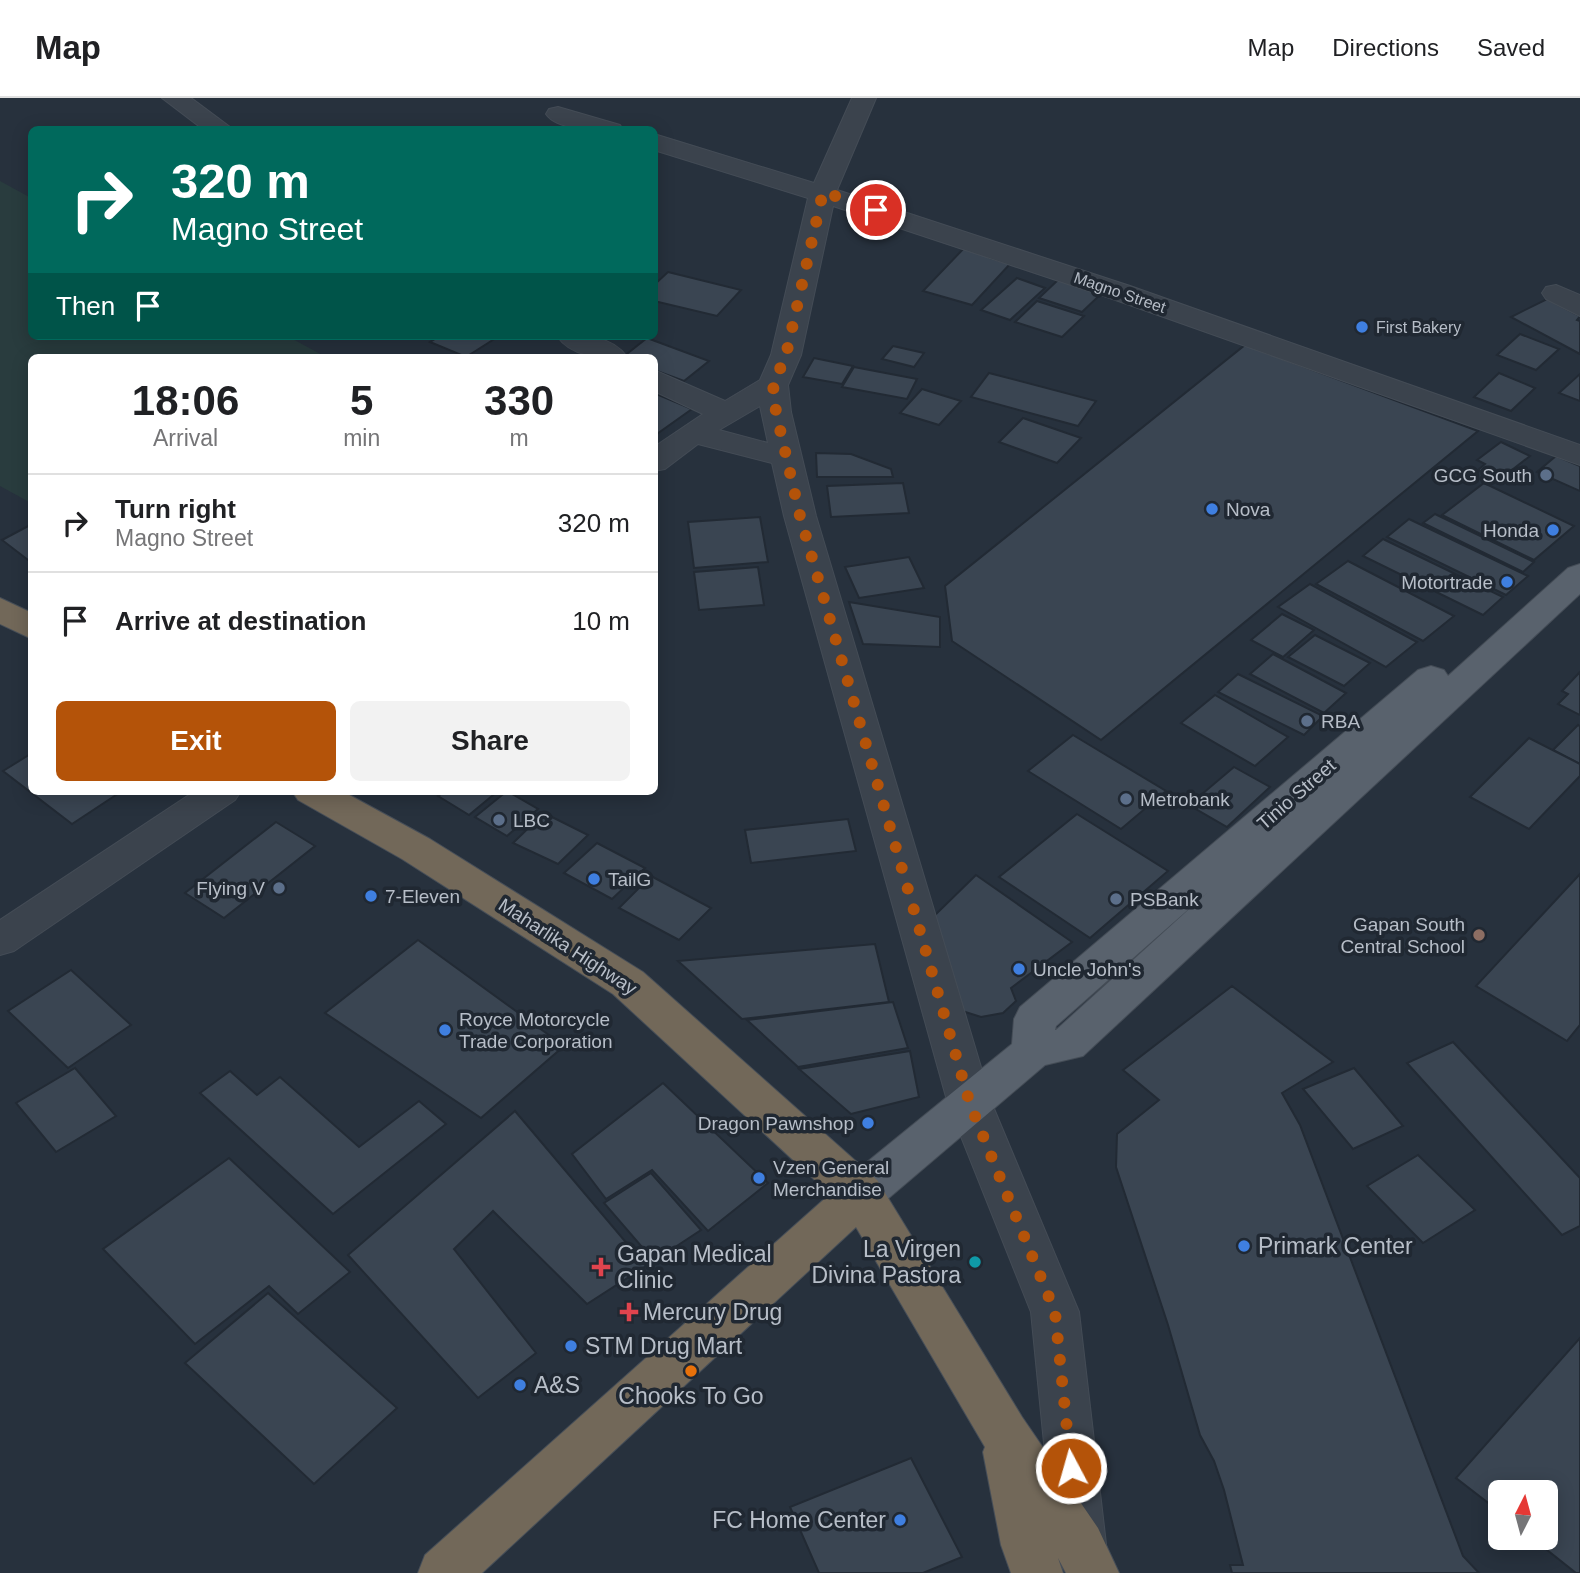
<!DOCTYPE html>
<html lang="en">
<head>
<meta charset="utf-8">
<style>
  :root { --surface:#fff; --page:#f2f2f2; --text:#202124; --muted:#757577; --line:#e0e0e0; --accent:#b45309 }
  body { margin:0; font-family:Arial,sans-serif; background:var(--page); color:var(--text); height:100vh; display:flex; flex-direction:column; font-size:26px; white-space:nowrap }
  * { box-sizing:border-box; margin:0 }
  p { font-size:23px; color:var(--muted) }
  .icon { flex:none; width:38px; height:38px; fill:none; stroke:currentColor; stroke-width:2; stroke-linecap:round; stroke-linejoin:round }
  .map { position:relative; flex:1; overflow:hidden }
  .details { position:absolute; left:28px; top:256px; width:630px; height:441px; display:flex; flex-direction:column; background:var(--surface); border-radius:10px; box-shadow:0 4px 18px #0003 }
  .details>* { flex:none }
  .hud { position:absolute; left:28px; top:28px; width:630px; height:214px; border-radius:10px; box-shadow:0 4px 18px #0003; background:#00695c; color:#fff; overflow:hidden }
  .needle { width:46px; rotate:6deg }
  .controls { position:absolute; left:1488px; top:1382px; display:grid; gap:14px }
  .controls a { display:grid; place-items:center; width:70px; height:70px; border-radius:10px; background:var(--surface); box-shadow:0 4px 18px #0003; font-size:35px }
  .pin { position:absolute; display:grid; place-items:center; width:60px; height:60px; color:#fff; margin:-30px; border:4px solid #fff; border-radius:50%; box-shadow:0 2px 7px #0007 }
  .me { position:absolute; width:77px; margin:-38px; rotate:354deg; stroke-linejoin:round; filter:drop-shadow(0 0 5px #0008) }
  .turn { display:flex; align-items:center; gap:24px; height:147px; padding:0 28px; font-size:32px }
  .turn .icon { width:91px; height:91px; stroke-width:2.5 }
  .turn b { display:block; font-size:49px; line-height:60px }
  .then { display:flex; align-items:center; height:66px; padding:0 28px; background:#0003; gap:14px; font-size:26px }
  .eta { display:flex; justify-content:space-evenly; align-items:center; height:119px; text-align:center }
  .eta b { font-size:42px; font-weight:700; line-height:49px }
  .cta { display:flex; gap:14px; margin-top:auto; padding:14px 28px }
  .cta a { flex:1; height:80px; border-radius:10px; background:var(--accent); color:#fff; font-size:28px; font-weight:700; line-height:80px; text-align:center }
  .cta a+a { background:var(--page); color:var(--text) }
  ul { padding:0; list-style:none }
  li { display:flex; align-items:center; gap:21px; height:98px; padding:0 28px; border-top:2px solid var(--line) }
  li div { flex:1 }
  li b { display:block; font-size:26px }
  li em { font-style:normal }
  header { display:flex; align-items:center; gap:42px; box-sizing:border-box; height:98px; padding:0 35px; background:var(--surface); border-bottom:2px solid var(--line) }
  header strong { font-size:33px }
  nav { display:flex; gap:38px; margin-inline-start:auto; font-size:24px }
  .map>svg:first-child { display:block }
</style>
</head>
<body>
<header>
<strong>Map</strong>
<nav><a>Map</a><a>Directions</a><a>Saved</a></nav>
</header>
<div class="map">
<svg width="1580" height="1475" viewBox="0 0 1580 1475">
  <rect width="100%" height="100%" fill="#27313d"/>
  <!-- green -->
  <polygon fill="#293c3e" points="0,83 31,100 32,238 287,238 326,259 32,259 31,405 0,388"/>
  <!-- building -->
  <g fill="#3a4552" stroke="#222a34" stroke-width="2">
    <polygon points="967,147 994,155 990,160 1010,166 972,207 923,193"/>
    <polygon points="668,174 741,192 717,218 654,203 654,187"/>
    <polygon points="1017,180 1045,190 1010,222 981,212"/>
    <polygon points="1059,181 1102,195 1082,214 1039,200"/>
    <polygon points="1547,201 1580,218 1577,222 1580,223 1580,256 1511,219"/>
    <polygon points="1037,203 1084,218 1062,239 1015,224"/>
    <polygon points="1520,236 1559,251 1536,272 1497,257"/>
    <polygon points="440,238 499,238 466,259 430,244"/>
    <polygon points="647,240 709,263 684,283 654,272 654,259 623,259"/>
    <polygon points="1245,247 1478,333 1101,642 952,543 945,488"/>
    <polygon points="893,248 924,255 914,269 882,261"/>
    <polygon points="814,260 853,268 842,286 803,279"/>
    <polygon points="854,269 917,281 907,301 842,289"/>
    <polygon points="989,275 1096,303 1078,328 971,299"/>
    <polygon points="1499,275 1535,290 1511,313 1474,299"/>
    <polygon points="1580,276 1580,303 1559,295"/>
    <polygon points="922,291 961,303 939,327 900,315"/>
    <polygon points="654,295 692,311 654,338"/>
    <polygon points="1023,320 1081,340 1057,365 999,344"/>
    <polygon points="1501,344 1530,358 1499,382 1478,372 1485,366 1477,362"/>
    <polygon points="816,355 851,356 891,371 893,379 817,379"/>
    <polygon points="1556,358 1580,368 1580,393 1537,374"/>
    <polygon points="903,385 909,415 831,419 827,388"/>
    <polygon points="1484,385 1574,428 1534,462 1442,417"/>
    <polygon points="1435,416 1534,464 1523,474 1423,425"/>
    <polygon points="760,419 768,464 694,470 688,424"/>
    <polygon points="1409,421 1528,478 1506,497 1387,439"/>
    <polygon points="32,426 32,465 2,442"/>
    <polygon points="1383,441 1503,499 1483,517 1363,458"/>
    <polygon points="909,459 924,490 859,500 845,469"/>
    <polygon points="1348,463 1454,518 1423,543 1316,486"/>
    <polygon points="758,469 764,507 699,512 694,474"/>
    <polygon points="1310,486 1417,544 1386,569 1278,509"/>
    <polygon points="849,504 940,519 940,549 863,546"/>
    <polygon points="1282,516 1314,532 1283,559 1251,542"/>
    <polygon points="1315,537 1370,565 1344,588 1288,559"/>
    <polygon points="1273,556 1346,595 1324,615 1250,576"/>
    <polygon points="1580,574 1580,617 1558,606 1568,596 1562,593"/>
    <polygon points="1238,576 1323,618 1304,637 1218,594"/>
    <polygon points="1215,597 1288,639 1255,668 1181,625"/>
    <polygon points="1578,627 1580,628 1580,666 1553,652"/>
    <polygon points="1073,637 1166,693 1121,731 1028,673"/>
    <polygon points="1529,640 1580,666 1580,678 1529,731 1470,699"/>
    <polygon points="32,655 32,693 122,693 72,726 3,673"/>
    <polygon points="1234,669 1270,689 1227,729 1189,707"/>
    <polygon points="445,693 498,693 469,717 438,698"/>
    <polygon points="507,693 538,711 507,738 475,719"/>
    <polygon points="544,715 588,737 558,766 513,745"/>
    <polygon points="1077,716 1168,773 1090,840 999,779"/>
    <polygon points="848,721 856,753 751,765 745,732"/>
    <polygon points="276,724 315,748 224,820 185,795"/>
    <polygon points="597,745 645,770 612,801 564,775"/>
    <polygon points="1580,776 1580,927 1567,943 1476,888"/>
    <polygon points="976,777 1072,844 1011,890 1016,903 1003,915 981,919 959,912 933,819"/>
    <polygon points="651,778 711,810 679,842 619,810"/>
    <polygon points="418,842 564,948 481,1020 325,915"/>
    <polygon points="875,846 889,904 742,921 678,863"/>
    <polygon points="71,872 131,927 68,970 8,913"/>
    <polygon points="1232,888 1333,964 1282,995 1300,1027 1463,1458 1479,1475 1232,1475 1230,1467 1243,1467 1224,1392 1214,1363 1200,1337 1168,1227 1116,1069 1117,1036 1159,1002 1123,972"/>
    <polygon points="893,904 908,950 798,969 747,922"/>
    <polygon points="1453,944 1580,1080 1580,1128 1562,1137 1407,965"/>
    <polygon points="910,953 919,999 851,1016 799,971"/>
    <polygon points="75,970 116,1018 56,1054 16,1005"/>
    <polygon points="1354,970 1403,1028 1353,1051 1303,991"/>
    <polygon points="230,973 257,997 280,979 359,1049 419,1003 446,1026 333,1116 200,995"/>
    <polygon points="663,985 768,1085 708,1133 652,1072 606,1101 572,1056"/>
    <polygon points="515,1013 646,1168 587,1206 493,1113 454,1151 536,1255 478,1300 348,1157"/>
    <polygon points="1418,1057 1475,1112 1423,1145 1367,1088"/>
    <polygon points="229,1060 350,1174 298,1216 269,1188 195,1246 103,1151"/>
    <polygon points="651,1075 701,1132 654,1163 604,1105"/>
    <polygon points="268,1195 397,1310 314,1386 185,1265"/>
    <polygon points="1580,1240 1580,1475 1576,1475 1532,1440 1545,1440 1545,1395 1500,1395 1500,1414 1456,1380"/>
    <polygon points="911,1360 962,1459 923,1475 819,1475 790,1409"/>
  </g>
  <g fill="none" stroke-linecap="round" stroke-linejoin="round">
    <!-- minor casing -->
    <g stroke="#444c56" stroke-width="2">
      <g id="minor">
        <polygon points="162,0 191,0 234,32 204,32"/>
        <path d="M852 0H876L837 92 1130 188 1580 347V367L1110 200 833 108 801 257 788 287 791 314 816 418 992 1006 1079 1214 1106 1446 1098 1464 1080 1471 1062 1464 1054 1446 1031 1214 948 1006 784 418 772 365 698 346 665 371 654 373V349L703 316 654 293V272L725 303 760 282 771 257 808 100 654 52V36L814 85ZM760 308 768 345 719 332Z"/>
        <path d="M558 9 620 27 623 32C603 32 558 34 546 16L549 11Z"/>
        <polygon points="1556,187 1580,197 1580,218 1546,201 1542,195 1546,189"/>
        <path d="M557 238C582 238 611 236 627 259 602 259 573 261 557 238Z"/>
        <polygon points="195,693 241,693 235,702 14,853 0,857 0,822"/>
      </g>
    </g>
    <!-- major casing -->
    <g stroke="#444c56" stroke-width="2">
      <path id="major" d="M1580 466V496L1083 958 1045 967 877 1110 861 1115 845 1110 838 1096 845 1082 1012 946 1014 921 1020 909 1418 572 1431 568 1444 572 1448 578 1568 470ZM1208 794 1056 932H1055L1056 928Z"/>
    </g>
    <!-- highway casing -->
    <g stroke="#464e58" stroke-width="2">
      <g id="highway">
        <polygon points="0,500 32,515 32,541 0,526"/>
        <polygon points="292,693 342,693 430,741 643,874 877,1082 1022,1319 1098,1430 1119,1475 1066,1475 1058,1460 1063,1475 1011,1475 1001,1447 983,1354 985,1349 856,1129 482,1475 418,1475 425,1457 830,1096 613,896 402,761 298,702"/>
      </g>
    </g>
    <!-- minor -->
    <use href="#minor" fill="#3b434d" fill-rule="evenodd"/>
    <!-- major -->
    <use href="#major" fill="#59626d" fill-rule="evenodd"/>
    <!-- highway -->
    <use href="#highway" fill="#726859" fill-rule="evenodd"/>
  </g>
  <g fill="none" stroke-linecap="round" stroke-linejoin="round">
    <!-- route -->
    <polyline stroke="#b45309" stroke-width="12" stroke-dasharray="0 21.6" points="876,112 823,94 786,257 773,287 776,314 800,418 970,1006 1055,1214 1071,1370"/>
  </g>
  <!-- markers -->
  <g fill="#3f7fe0" stroke="#202832" stroke-width="2.5">
    <circle cx="1362" cy="229" r="7"/>
    <circle cx="1212" cy="411" r="7"/>
    <circle cx="1553" cy="432" r="7"/>
    <circle cx="1507" cy="484" r="7"/>
    <circle cx="594" cy="781" r="7"/>
    <circle cx="371" cy="798" r="7"/>
    <circle cx="1019" cy="871" r="7"/>
    <circle cx="445" cy="932" r="7"/>
    <circle cx="868" cy="1025" r="7"/>
    <circle cx="759" cy="1080" r="7"/>
    <circle cx="1244" cy="1148" r="7"/>
    <circle cx="571" cy="1248" r="7"/>
    <circle cx="520" cy="1287" r="7"/>
    <circle cx="900" cy="1422" r="7"/>
  </g>
  <g fill="#5c6f8a" stroke="#202832" stroke-width="2.5">
    <circle cx="1546" cy="377" r="7"/>
    <circle cx="1307" cy="623" r="7"/>
    <circle cx="1126" cy="701" r="7"/>
    <circle cx="499" cy="722" r="7"/>
    <circle cx="279" cy="790" r="7"/>
    <circle cx="1116" cy="801" r="7"/>
  </g>
  <circle fill="#8d6e63" stroke="#202832" stroke-width="2.5" cx="1479" cy="837" r="7"/>
  <circle fill="#0f9aa8" stroke="#202832" stroke-width="2.5" cx="975" cy="1164" r="7"/>
  <g fill="#e0444e" stroke="#202832" stroke-width="2.5">
    <path d="M597.5 1158.5h7v7h7v7h-7v7h-7v-7h-7v-7h7z"/>
    <path d="M625.5 1203.5h7v7h7v7h-7v7h-7v-7h-7v-7h7z"/>
  </g>
  <circle fill="#e8710a" stroke="#202832" stroke-width="2.5" cx="691" cy="1273" r="7"/>
  <g text-anchor="middle" stroke-width="7" stroke-linejoin="round" paint-order="stroke">
    <!-- far-street labels -->
    <g font-size="16" fill="#b7bec8" stroke="#202832">
      <text transform="translate(1120 194) rotate(19)" y="6">Magno Street</text>
    </g>
    <!-- far-poi labels -->
    <g font-size="16" fill="#b7bec8" stroke="#202832" text-anchor="start">
      <text x="1376" y="235">First Bakery</text>
    </g>
    <!-- poi labels -->
    <g font-size="19" fill="#b7bec8" stroke="#202832" text-anchor="start">
      <text x="1532" y="384" text-anchor="end">GCG South</text>
      <text x="1226" y="418">Nova</text>
      <text x="1539" y="439" text-anchor="end">Honda</text>
      <text x="1493" y="491" text-anchor="end">Motortrade</text>
      <text x="1321" y="630">RBA</text>
      <text x="1140" y="708">Metrobank</text>
      <text x="513" y="729">LBC</text>
      <text x="608" y="788">TailG</text>
      <text x="265" y="797" text-anchor="end">Flying V</text>
      <text x="385" y="805">7-Eleven</text>
      <text x="1130" y="808">PSBank</text>
      <text x="1465" y="833" text-anchor="end">Gapan South<tspan x="1465" dy="22">Central School</tspan></text>
      <text x="1033" y="878">Uncle John's</text>
      <text x="459" y="928">Royce Motorcycle<tspan x="459" dy="22">Trade Corporation</tspan></text>
      <text x="854" y="1032" text-anchor="end">Dragon Pawnshop</text>
      <text x="773" y="1076">Vzen General<tspan x="773" dy="22">Merchandise</tspan></text>
    </g>
    <!-- street labels -->
    <g font-size="19" fill="#b7bec8" stroke="#202832">
      <text transform="translate(1296 696) rotate(-41)" y="7">Tinio Street</text>
      <text transform="translate(568 848) rotate(33)" y="7">Maharlika Highway</text>
    </g>
    <!-- near-poi labels -->
    <g font-size="23" fill="#b7bec8" stroke="#202832" text-anchor="start">
      <text x="1258" y="1156">Primark Center</text>
      <text x="961" y="1159" text-anchor="end">La Virgen<tspan x="961" dy="26">Divina Pastora</tspan></text>
      <text x="617" y="1164">Gapan Medical<tspan x="617" dy="26">Clinic</tspan></text>
      <text x="643" y="1222">Mercury Drug</text>
      <text x="585" y="1256">STM Drug Mart</text>
      <text x="534" y="1295">A&amp;S</text>
      <text x="691" y="1306" text-anchor="middle">Chooks To Go</text>
      <text x="886" y="1430" text-anchor="end">FC Home Center</text>
    </g>
  </g>
</svg>
<div class="controls">
<a><svg class="needle" viewBox="-14 -14 28 28"><path d="M0-13l5 13h-10z" fill="#e53935"/><path d="M0 13l5-13h-10z" fill="#757577"/></svg></a>
</div>
<div class="pin" style="left:876px;top:112px;background:#d93025"><svg class="icon" aria-label="arrive" viewBox="0 0 24 24"><path d="M6 21V4h12l-3 4 3 4H6"/></svg></div>
<svg class="me" style="left:1071px;top:1370px" viewBox="-20 -20 40 40"><circle r="17" fill="#b45309" stroke="#fff" stroke-width="3"/><path d="M0-11L8 9 0 5-8 9z" fill="#fff"/></svg>
<div class="hud">
<div class="turn"><svg class="icon" aria-label="right" viewBox="0 0 24 24"><path d="M7 20v-9h11M14 6l5 5-5 5"/></svg><div><b>320 m</b>Magno Street</div></div>
<div class="then">Then<svg class="icon" aria-label="arrive" viewBox="0 0 24 24"><path d="M6 21V4h12l-3 4 3 4H6"/></svg></div>
</div>
<section class="details">
<div class="eta">
<div><b>18:06</b><p>Arrival</p></div>
<div><b>5</b><p>min</p></div>
<div><b>330</b><p>m</p></div>
</div>
<ul>
<li><svg class="icon" aria-label="right" viewBox="0 0 24 24"><path d="M7 20v-9h11M14 6l5 5-5 5"/></svg><div><b>Turn right</b><p>Magno Street</p></div><em>320 m</em></li>
<li><svg class="icon" aria-label="arrive" viewBox="0 0 24 24"><path d="M6 21V4h12l-3 4 3 4H6"/></svg><div><b>Arrive at destination</b></div><em>10 m</em></li>
</ul>
<div class="cta"><a>Exit</a><a>Share</a></div>
</section>
</div>
</body>
</html>
